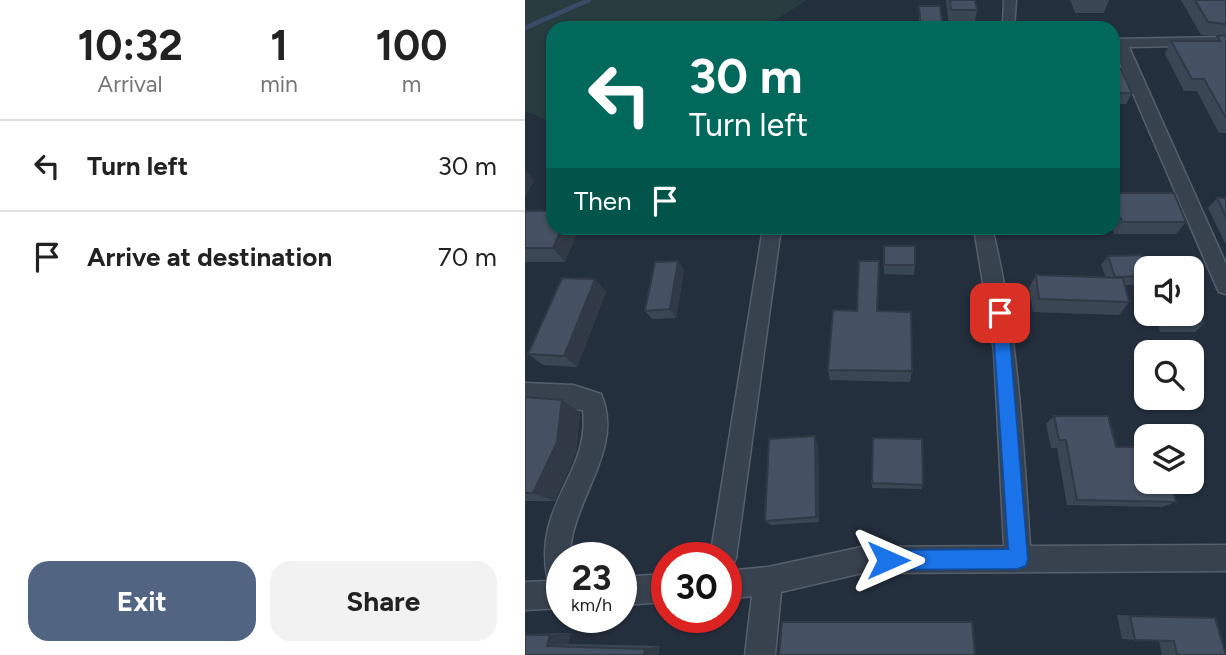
<!DOCTYPE html>
<html lang="en">
<head>
<meta charset="utf-8">
<style>
  :root { --surface:#fff; --page:#f2f2f2; --text:#222; --muted:#767676; --line:#e0e0e0; --accent:#516482 }
  body { margin:0; font-family:Figtree,sans-serif; background:var(--page); color:var(--text); height:100vh; display:flex; flex-direction:column; font-size:26px; white-space:nowrap }
  * { box-sizing:border-box; margin:0 }
  p { font-size:23px; color:var(--muted) }
  .icon { flex:none; width:38px; height:38px; fill:none; stroke:currentColor; stroke-width:2; stroke-linecap:round; stroke-linejoin:round }
  .map { position:relative; flex:1; overflow:hidden }
  .drawer { display:flex; flex-direction:column; background:var(--surface); width:525px }
  .drawer>* { flex:none }
  .hud { position:absolute; left:21px; top:21px; width:574px; height:214px; border-radius:21px; box-shadow:0 2px 5px #0004; background:#00695c; color:#fff; overflow:hidden }
  .buttons { position:absolute; left:609px; top:256px; display:grid; gap:14px }
  .buttons a { display:grid; place-items:center; width:70px; height:70px; border-radius:14px; background:var(--surface); box-shadow:0 2px 5px #0004; font-size:35px }
  .speed { position:absolute; left:21px; top:542px; display:flex; gap:14px; font-size:35px; font-weight:700; text-align:center }
  .speed>* { display:grid; place-content:center; width:91px; height:91px; border-radius:50%; background:var(--surface); box-shadow:0 2px 5px #0004; line-height:1 }
  .speed small { font-size:18px; font-weight:400 }
  .speed .limit { border:10px solid #d22; background:#fff; color:#111 }
  .pin { position:absolute; display:grid; place-items:center; width:60px; height:60px; color:#fff; margin:-30px; border-radius:14px; box-shadow:0 4px 10px #0006 }
  .me { position:absolute; width:77px; margin:-38px; rotate:90deg; stroke-linejoin:round; filter:drop-shadow(0 0 5px #0008) }
  .turn { display:flex; align-items:center; gap:24px; height:147px; padding:0 28px; font-size:32px }
  .turn .icon { width:91px; height:91px; stroke-width:2.5 }
  .turn b { display:block; font-size:49px; line-height:60px }
  .then { display:flex; align-items:center; height:66px; padding:0 28px; background:#0003; gap:14px; font-size:26px }
  .eta { display:flex; justify-content:space-evenly; align-items:center; height:119px; text-align:center }
  .eta b { font-size:42px; font-weight:700; line-height:49px }
  .button { display:flex; gap:14px; margin-top:auto; padding:14px 28px }
  .button a { flex:1; height:80px; border-radius:21px; background:var(--accent); color:#fff; font-size:28px; font-weight:700; line-height:80px; text-align:center }
  .button a+a { background:var(--page); color:var(--text) }
  ul { padding:0; list-style:none }
  li { display:flex; align-items:center; gap:21px; height:91px; padding:0 28px; border-top:2px solid var(--line) }
  li div { flex:1 }
  li b { display:block; font-size:26px }
  li em { font-style:normal }
  main { display:flex; flex:1; min-height:0 }
  .map>svg:first-child { display:block }
</style>
</head>
<body>
<main>
<section class="drawer">
<div class="eta">
<div><b>10:32</b><p>Arrival</p></div>
<div><b>1</b><p>min</p></div>
<div><b>100</b><p>m</p></div>
</div>
<ul>
<li><svg class="icon" aria-label="left" viewBox="0 0 24 24"><path d="M17 20v-9H6M10 6l-5 5 5 5"/></svg><div><b>Turn left</b></div><em>30 m</em></li>
<li><svg class="icon" aria-label="arrive" viewBox="0 0 24 24"><path d="M6 21V4h12l-3 4 3 4H6"/></svg><div><b>Arrive at destination</b></div><em>70 m</em></li>
</ul>
<div class="button"><a>Exit</a><a>Share</a></div>
</section>
<div class="map">
<svg width="701" height="655" viewBox="0 0 701 655">
  <rect width="100%" height="100%" fill="#242f3e"/>
  <!-- green -->
  <polygon fill="#263c3f" points="0,0 282,0 238,28 28,28 28,123 0,111"/>
  <g fill="none" stroke-linecap="round" stroke-linejoin="round">
    <!-- stream -->
    <polyline stroke="#394c67" stroke-width="4.5" points="0,28 64,0"/>
    <!-- street casing -->
    <g stroke="#565f6c" stroke-width="3">
      <g id="street">
        <polygon points="479,0 491,0 489,28 475,28 478,24"/>
        <polygon points="701,37 701,45 604,47 701,264 701,294 694,292 691,286 588,47 588,39"/>
        <polygon points="238,228 256,228 211,558 207,567 201,570 201,558 185,558"/>
        <path d="M449 228H467C493 333 498 439 505 546L701 545V571L337 573 256 592 250 655H220L227 596 201 599V571L243 567 337 547 479 546 469 351Z"/>
        <path d="M0 383 48 385 76 394C101 450 44 502 45 558H37V608L0 610V582L23 581C6 505 66 474 58 410L0 405Z"/>
        <polygon points="142,574 142,602 96,605 96,577"/>
      </g>
    </g>
    <!-- street -->
    <use href="#street" fill="#38414e" fill-rule="evenodd"/>
  </g>
  <!-- wall -->
  <g fill="#3b4654">
    <polygon points="421,0 450,0 452,10 449,26 424,26"/>
    <polygon points="545,0 584,0 579,13 550,13"/>
    <polygon points="656,0 701,0 701,133 694,133 672,91 659,91 640,54 646,41 689,41 692,36 676,35"/>
    <polygon points="394,6 418,28 394,28"/>
    <polygon points="588,69 607,93 601,104 588,104"/>
    <polygon points="588,193 661,222 651,234 589,234 588,230 523,230 523,228 588,228"/>
    <polygon points="692,198 701,198 701,245 683,208"/>
    <polygon points="0,211 28,228 54,228 40,262 0,262"/>
    <polygon points="359,246 390,265 389,275 359,274"/>
    <polygon points="583,256 621,268 621,280 618,285 600,285 604,302 594,315 508,312 504,288 511,275 581,278 576,265"/>
    <polygon points="159,270 151,318 127,319 120,311"/>
    <polygon points="81,292 52,367 18,365 3,354"/>
    <polygon points="353,311 387,371 385,382 305,380 303,370"/>
    <polygon points="629,313 667,313 679,324 670,332 635,332"/>
    <polygon points="0,397 55,412 51,452 30,501 0,501"/>
    <polygon points="529,416 591,447 667,487 652,492 648,492 651,502 637,507 542,505 532,448 526,448 521,424"/>
    <polygon points="348,438 398,485 396,489 347,488"/>
    <polygon points="293,444 294,522 246,525 240,521"/>
    <polygon points="592,615 673,617 701,655 637,655 634,641 610,640 597,639"/>
    <polygon points="263,621 440,621 447,622 257,622"/>
    <polygon points="46,633 43,644 135,646 133,655 0,655 0,634"/>
  </g>
  <!-- shaded-wall -->
  <g fill="#303945">
    <polygon points="0,170 9,180 0,198"/>
    <polygon points="37,228 54,228 40,262 28,248"/>
    <polygon points="153,261 159,270 151,318 145,309"/>
    <polygon points="70,279 81,292 52,367 39,356"/>
    <polygon points="37,400 55,412 51,452 30,501 8,493"/>
    <polygon points="290,436 293,444 294,522 291,517"/>
    <polygon points="46,633 43,644 22,646 25,635"/>
    <polygon points="135,646 133,655 119,655 120,649"/>
  </g>
  <!-- building -->
  <g fill="#455162" stroke="#303945" stroke-width="2">
    <polygon points="425,0 450,0 452,10 426,10"/>
    <polygon points="670,0 701,0 701,24 683,22"/>
    <polygon points="394,6 415,6 418,28 396,28"/>
    <polygon points="701,35 701,118 679,79 667,79 646,41 695,41 692,36"/>
    <polygon points="588,69 596,69 607,93 588,93"/>
    <polygon points="588,193 649,193 661,222 597,222 596,218 588,218"/>
    <polygon points="692,198 701,198 701,217"/>
    <polygon points="0,211 28,211 28,228 37,228 28,248 0,248"/>
    <rect x="359" y="246" width="31" height="19"/>
    <polygon points="617,255 622,268 621,268 621,276 590,277 583,256"/>
    <polygon points="153,261 145,309 120,311 130,262"/>
    <polygon points="334,261 354,261 352,311 386,312 387,371 303,370 308,310 332,311"/>
    <polygon points="511,275 598,278 604,302 514,299"/>
    <polygon points="37,278 70,279 39,356 3,354"/>
    <polygon points="667,292 679,324 644,324 640,313 667,313"/>
    <polygon points="0,397 37,400 32,442 8,493 0,493"/>
    <polygon points="529,416 583,416 591,447 621,447 621,481 666,481 667,487 647,486 651,502 552,500 541,440 534,440"/>
    <polygon points="290,436 291,517 240,521 244,439"/>
    <polygon points="348,438 397,439 398,485 347,483"/>
    <polygon points="605,616 690,618 701,655 652,655 649,641 610,640"/>
    <polygon points="257,622 447,622 450,655 254,655"/>
    <polygon points="0,635 25,635 22,646 120,649 119,655 0,655"/>
  </g>
  <!-- route -->
  <polygon fill="#1a73e8" stroke="#114b97" stroke-width="2" points="475,306 483,313 503,559 501,566 493,569 363,570 356,567 353,560 356,553 363,550 483,549 467,313"/>
</svg>
<div class="buttons">
<a><svg class="icon" aria-label="sound" viewBox="0 0 24 24"><path d="M4 9h4l5-4v14l-5-4H4zM17 9q2 3 0 6"/></svg></a>
<a><svg class="icon" aria-label="search" viewBox="0 0 24 24"><circle cx="10" cy="10" r="6"/><path d="M15 15l6 6"/></svg></a>
<a><svg class="icon" aria-label="layers" viewBox="0 0 24 24"><path d="M12 4l9 5-9 5-9-5zM3 14l9 5 9-5"/></svg></a>
</div>
<div class="speed"><div>23<small>km/h</small></div><div class="limit">30</div></div>
<div class="pin" style="left:475px;top:313px;background:#d93025"><svg class="icon" aria-label="arrive" viewBox="0 0 24 24"><path d="M6 21V4h12l-3 4 3 4H6"/></svg></div>
<svg class="me" style="left:363px;top:560px" viewBox="-20 -20 40 40"><path d="M0-17L14 15 0 8-14 15z" fill="#1a73e8" stroke="#fff" stroke-width="4"/></svg>
<div class="hud">
<div class="turn"><svg class="icon" aria-label="left" viewBox="0 0 24 24"><path d="M17 20v-9H6M10 6l-5 5 5 5"/></svg><div><b>30 m</b>Turn left</div></div>
<div class="then">Then<svg class="icon" aria-label="arrive" viewBox="0 0 24 24"><path d="M6 21V4h12l-3 4 3 4H6"/></svg></div>
</div>
</div>
</main>
</body>
</html>
